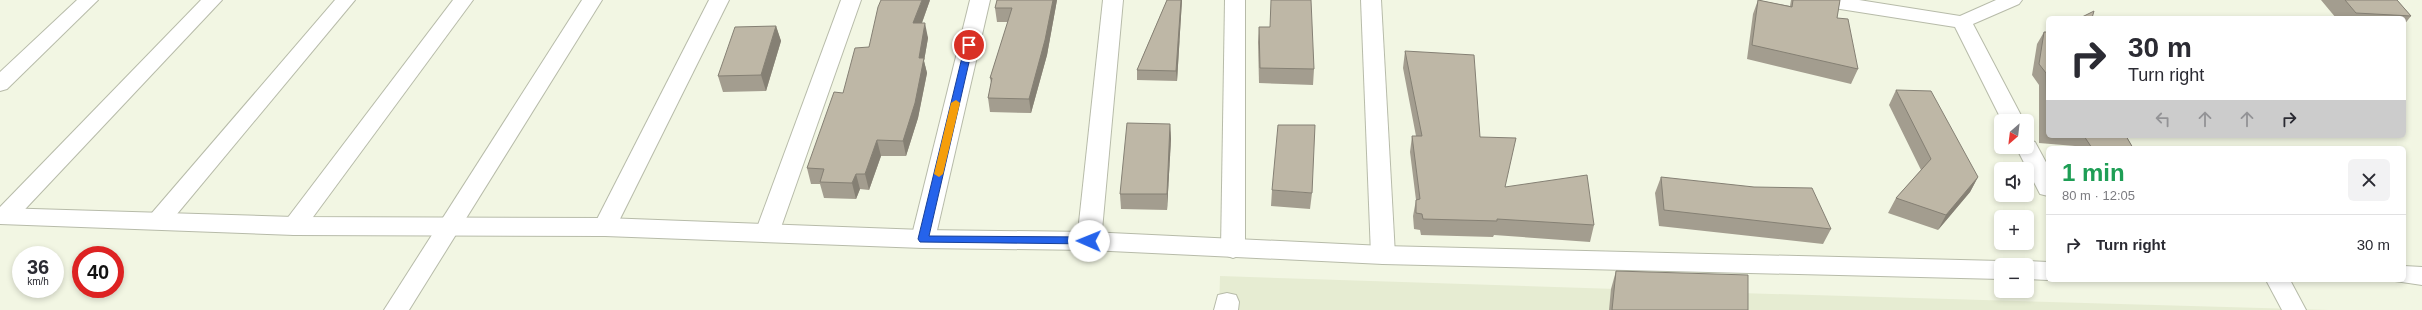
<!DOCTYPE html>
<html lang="en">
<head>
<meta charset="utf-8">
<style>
  :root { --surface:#fff; --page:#f2f2f3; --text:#2b2b33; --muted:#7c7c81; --line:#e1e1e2 }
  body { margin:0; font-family:Arial,sans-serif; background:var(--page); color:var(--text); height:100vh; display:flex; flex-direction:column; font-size:15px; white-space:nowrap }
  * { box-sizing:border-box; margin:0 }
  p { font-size:13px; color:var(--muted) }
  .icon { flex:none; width:22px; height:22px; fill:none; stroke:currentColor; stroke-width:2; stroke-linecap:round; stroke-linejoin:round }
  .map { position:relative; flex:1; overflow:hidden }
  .drawer { position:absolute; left:2046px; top:146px; width:360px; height:136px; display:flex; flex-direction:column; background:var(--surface); border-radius:6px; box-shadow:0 2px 6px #0003 }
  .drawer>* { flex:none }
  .hud { position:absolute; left:2046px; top:16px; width:360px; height:122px; border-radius:6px; box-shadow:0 2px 6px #0003; background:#fff; color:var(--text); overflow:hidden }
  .needle { width:26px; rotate:208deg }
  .fabs { position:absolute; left:1994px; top:114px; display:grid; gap:8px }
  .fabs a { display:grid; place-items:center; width:40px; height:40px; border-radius:6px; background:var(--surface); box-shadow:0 2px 6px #0003; font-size:20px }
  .speed { position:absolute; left:12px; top:246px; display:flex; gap:8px; font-size:20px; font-weight:700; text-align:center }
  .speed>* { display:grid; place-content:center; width:52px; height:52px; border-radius:50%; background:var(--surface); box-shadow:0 2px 6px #0003; line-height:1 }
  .speed small { font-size:10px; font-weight:400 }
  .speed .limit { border:6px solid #d22; background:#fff; color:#111 }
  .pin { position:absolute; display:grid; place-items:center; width:34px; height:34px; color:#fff; margin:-17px; border:2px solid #fff; border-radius:50%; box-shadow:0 1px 4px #0007 }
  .me { position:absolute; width:44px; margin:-22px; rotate:271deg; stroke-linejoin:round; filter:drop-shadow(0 0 3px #0008) }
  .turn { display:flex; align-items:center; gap:14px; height:84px; padding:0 16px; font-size:18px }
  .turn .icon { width:52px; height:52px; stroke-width:2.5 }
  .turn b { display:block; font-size:28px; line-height:34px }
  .lanes { display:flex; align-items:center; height:38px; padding:0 16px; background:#0003; justify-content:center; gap:20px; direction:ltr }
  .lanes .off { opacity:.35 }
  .round { display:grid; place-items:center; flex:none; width:42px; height:42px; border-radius:6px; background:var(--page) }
  .summary { display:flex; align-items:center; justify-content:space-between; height:68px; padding:0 16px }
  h1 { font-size:24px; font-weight:700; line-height:30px; color:#1e9e55 }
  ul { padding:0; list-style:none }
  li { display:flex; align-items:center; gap:12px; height:60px; padding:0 16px; border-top:1px solid var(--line) }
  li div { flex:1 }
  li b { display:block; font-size:15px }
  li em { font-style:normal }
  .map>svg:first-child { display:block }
</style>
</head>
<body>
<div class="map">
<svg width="2422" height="310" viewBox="0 0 2422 310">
  <rect width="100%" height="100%" fill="#f2f6e3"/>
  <!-- built -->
  <polygon fill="#e6ecd2" points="1220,276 1740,293 2329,310 1219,310"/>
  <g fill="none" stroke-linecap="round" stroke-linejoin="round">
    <!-- street casing -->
    <g stroke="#b7bba9" stroke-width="2">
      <g id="street">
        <polygon points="77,0 98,0 7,89 0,91 0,72"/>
        <polygon points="201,0 222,0 13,222 5,224 0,223 0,207"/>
        <polygon points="335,0 355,0 167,226 159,228 151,226 147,220 151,214"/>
        <polygon points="453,0 473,0 302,232 294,235 286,232 282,226 286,220"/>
        <polygon points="582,0 602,0 409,310 384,310"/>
        <polygon points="709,0 729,0 613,233 605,236 597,233 593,227"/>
        <polygon points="841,0 861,0 779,233 775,239 767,242 759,239 755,233"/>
        <polygon points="970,0 990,0 935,239 931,245 923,248 915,245 911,239"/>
        <polygon points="1103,0 1123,0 1101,241 1097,247 1089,250 1081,247 1077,241"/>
        <polygon points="1225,0 1245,0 1245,249 1241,255 1233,258 1225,255 1221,249"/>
        <polygon points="1361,0 1381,0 1395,255 1391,261 1383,264 1375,261 1371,255"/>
        <polygon points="1811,0 1859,0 1960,16 1996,0 2022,0 2019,4 1973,24 2024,121 2002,121 1955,27 1821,6 1814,4"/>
        <polygon points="2027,139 2035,142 2048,166 2048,196 2040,194 2016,147 2027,147"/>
        <polygon points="2266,280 2290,280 2306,310 2282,310"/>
        <polygon points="1227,293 1236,295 1239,302 1238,310 1214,310 1218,295"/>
      </g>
    </g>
    <!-- secondary casing -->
    <g stroke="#b7bba9" stroke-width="2">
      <g id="secondary">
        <polygon points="0,208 294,217 605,218 923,230 1089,232 1383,246 2001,261 2010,265 2001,265 2001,279 1383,264 1089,250 923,248 605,236 294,235 0,224"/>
        <polygon points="2027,261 2048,262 2048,280 2027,279 2027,265 2018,265"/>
        <polygon points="2404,266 2422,267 2422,285 2395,281 2404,280"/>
      </g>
    </g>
    <!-- street -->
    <use href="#street" fill="#fff" fill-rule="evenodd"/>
    <!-- secondary -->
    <use href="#secondary" fill="#fff" fill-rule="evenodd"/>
  </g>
  <!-- wall -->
  <g fill="#a39d8f">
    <polygon points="930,0 922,23 928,38 924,61 927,73 918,118 906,156 881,156 869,190 860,189 856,199 824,198 820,184 811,184 807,168 843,93 869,47"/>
    <polygon points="997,0 1057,0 1047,55 1031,113 990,112 988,98 991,83 990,78 1008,22 997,22 995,8"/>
    <polygon points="1167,0 1182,0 1177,81 1137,80 1137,70"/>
    <polygon points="1758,0 1790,6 1791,0 1840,0 1837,18 1858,69 1851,84 1747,59 1753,14"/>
    <polygon points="2321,0 2397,0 2411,16 2404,25 2404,18 2336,18"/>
    <polygon points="776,26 781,41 766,91 723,92 718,76"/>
    <polygon points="1259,27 1314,69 1313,85 1259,83 1258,42"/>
    <polygon points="2044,32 2048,32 2048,136 2126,136 2133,148 2076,148 2075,146 2039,143 2039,85 2032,75 2037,44"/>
    <polygon points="1405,51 1480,137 1505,187 1594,225 1590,242 1494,235 1493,237 1421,235 1420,230 1414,229 1413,216 1416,200 1410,152 1412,136 1416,136 1403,68"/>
    <polygon points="1896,90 1978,177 1970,192 1938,230 1888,213 1896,198 1921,170 1889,105"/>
    <polygon points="1170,124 1171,139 1167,210 1121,209 1120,194"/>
    <polygon points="1661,177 1831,229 1823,244 1659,226 1655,193"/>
    <polygon points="1272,190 1312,193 1310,209 1271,206"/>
    <polygon points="1616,271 1748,310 1609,310 1611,289"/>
  </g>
  <!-- shaded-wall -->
  <g fill="#858074">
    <polygon points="922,0 930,0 916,39 913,23"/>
    <polygon points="1053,0 1057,0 1047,55 1031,113 1029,99"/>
    <polygon points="1181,0 1182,0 1177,81 1176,71"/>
    <polygon points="925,23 928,38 924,61 927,73 918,118 906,156 903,141"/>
    <polygon points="776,26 781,41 766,91 761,75"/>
    <polygon points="1170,124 1171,139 1167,210 1167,194"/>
    <polygon points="877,140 881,156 869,190 865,174"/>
    <polygon points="856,174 860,189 856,199 852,183"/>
    <polygon points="1978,177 1970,192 1938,230 1946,215"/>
  </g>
  <!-- building -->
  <g fill="#beb7a6" stroke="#858074">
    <polygon points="881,0 922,0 913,23 925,23 919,58 924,58 915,103 903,141 877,140 865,174 856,174 852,183 820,182 824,169 807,168 834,92 843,93 855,48 869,47 878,7"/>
    <polygon points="997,0 1053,0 1045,40 1029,99 988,98 992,78 990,78 1012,8 995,8"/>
    <polygon points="1167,0 1181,0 1176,71 1137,70"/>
    <polygon points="1271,0 1311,0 1314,69 1260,68 1259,27 1270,27"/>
    <polygon points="1758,0 1792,7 1793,0 1840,0 1837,18 1848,19 1858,69 1752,45"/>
    <polygon points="2345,0 2397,0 2411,16 2356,13"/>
    <polygon points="2094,11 2092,18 2080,18"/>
    <polygon points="776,26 761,75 718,76 735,27"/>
    <polygon points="2044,32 2048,32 2048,131 2047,131 2046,73 2039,64"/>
    <polygon points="1405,51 1474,55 1480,137 1516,138 1505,187 1587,175 1594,225 1497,219 1497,221 1423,219 1422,214 1416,213 1416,200 1420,199 1412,136 1422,136"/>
    <polygon points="1896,90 1931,91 1978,177 1946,215 1896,198 1931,159"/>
    <polygon points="1127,123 1170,124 1167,194 1120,194"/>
    <polygon points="1278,125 1315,125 1312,193 1272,190"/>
    <polygon points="2084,136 2126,136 2133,148 2092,148"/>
    <polygon points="1661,177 1754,187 1812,188 1831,229 1664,210"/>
    <polygon points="1616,271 1748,275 1748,310 1612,310"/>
  </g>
  <!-- route -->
  <polygon fill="#2563eb" stroke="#184099" points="969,42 973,45 929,236 1089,237 1092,238 1092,244 920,242 918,239 965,45"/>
  <!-- slow -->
  <polygon fill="#f59e0b" points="956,100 960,103 943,174 939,177 934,174 951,103"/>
</svg>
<div class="fabs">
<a><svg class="needle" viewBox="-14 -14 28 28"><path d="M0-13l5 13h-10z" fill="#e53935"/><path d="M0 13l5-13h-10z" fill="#7c7c81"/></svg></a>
<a><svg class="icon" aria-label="sound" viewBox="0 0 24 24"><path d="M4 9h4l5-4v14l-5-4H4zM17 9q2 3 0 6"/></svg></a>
<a>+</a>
<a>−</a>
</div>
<div class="speed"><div>36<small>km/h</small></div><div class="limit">40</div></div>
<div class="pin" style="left:969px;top:45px;background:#d93025"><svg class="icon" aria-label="arrive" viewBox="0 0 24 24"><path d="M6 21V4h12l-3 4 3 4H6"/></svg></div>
<svg class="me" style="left:1089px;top:241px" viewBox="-20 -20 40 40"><circle r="19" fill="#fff"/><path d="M0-13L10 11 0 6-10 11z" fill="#2563eb"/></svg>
<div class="hud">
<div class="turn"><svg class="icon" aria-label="right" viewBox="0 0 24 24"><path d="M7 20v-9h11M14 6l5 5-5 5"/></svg><div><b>30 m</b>Turn right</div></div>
<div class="lanes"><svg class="icon off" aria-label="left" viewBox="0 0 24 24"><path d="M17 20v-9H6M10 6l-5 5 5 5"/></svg><svg class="icon off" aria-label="ahead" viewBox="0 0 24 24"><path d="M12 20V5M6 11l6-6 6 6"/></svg><svg class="icon off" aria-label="ahead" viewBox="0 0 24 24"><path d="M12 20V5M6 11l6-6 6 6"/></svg><svg class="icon" aria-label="right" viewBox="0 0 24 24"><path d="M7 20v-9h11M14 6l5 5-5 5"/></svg></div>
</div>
<section class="drawer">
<div class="summary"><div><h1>1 min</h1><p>80 m · 12:05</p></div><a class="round"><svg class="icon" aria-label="close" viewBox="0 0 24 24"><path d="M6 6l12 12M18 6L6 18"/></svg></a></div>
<ul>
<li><svg class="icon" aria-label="right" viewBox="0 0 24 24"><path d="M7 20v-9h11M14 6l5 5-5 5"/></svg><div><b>Turn right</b></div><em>30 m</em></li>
</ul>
</section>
</div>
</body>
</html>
